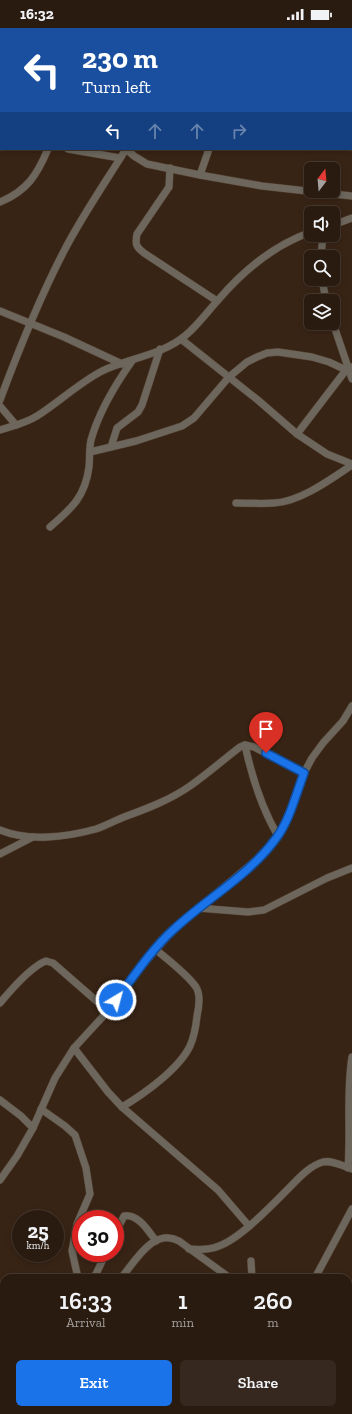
<!DOCTYPE html>
<html lang="en">
<head>
<meta charset="utf-8">
<style>
  :root { --surface:#2a1b10; --page:#36281e; --text:#f1f3f6; --muted:#a5a19f; --line:#463930; --accent:#1a73e8 }
  body { margin:0; font-family:"Zilla Slab",serif; background:var(--page); color:var(--text); height:100vh; display:flex; flex-direction:column; font-size:15px; white-space:nowrap }
  * { box-sizing:border-box; margin:0 }
  p { font-size:13px; color:var(--muted) }
  .icon { flex:none; width:22px; height:22px; fill:none; stroke:currentColor; stroke-width:2; stroke-linecap:round; stroke-linejoin:round }
  .map { position:relative; flex:1; overflow:hidden }
  .panel { position:absolute; left:0px; top:1246px; width:352px; height:140px; display:flex; flex-direction:column; background:var(--surface); border-radius:12px 12px 0 0; box-shadow:0 2px 6px #0003,0 0 0 1px var(--line) }
  .panel>* { flex:none }
  .banner { position:absolute; left:0px; top:0px; width:352px; height:122px; box-shadow:0 2px 6px #0003,0 0 0 1px var(--line); background:#1a4fa0; color:#fff; overflow:hidden }
  .needle { width:26px; rotate:16deg }
  .fabs { position:absolute; left:304px; top:134px; display:grid; gap:8px }
  .fabs a { display:grid; place-items:center; width:36px; height:36px; border-radius:6px; background:var(--surface); box-shadow:0 2px 6px #0003,0 0 0 1px var(--line); font-size:20px }
  .speed { position:absolute; left:12px; top:1182px; display:flex; gap:8px; font-size:20px; font-weight:700; text-align:center }
  .speed>* { display:grid; place-content:center; width:52px; height:52px; border-radius:50%; background:var(--surface); box-shadow:0 2px 6px #0003,0 0 0 1px var(--line); line-height:1 }
  .speed small { font-size:10px; font-weight:400 }
  .speed .limit { border:6px solid #d22; background:#fff; color:#111 }
  .pin { position:absolute; display:grid; place-items:center; width:34px; height:34px; color:#fff; margin:-41px -17px; border-radius:50% 50% 50% 0; rotate:-45deg; box-shadow:0 0 4px #0007 }
  .pin .icon { rotate:45deg }
  .me { position:absolute; width:44px; margin:-22px; rotate:37deg; stroke-linejoin:round; filter:drop-shadow(0 0 3px #0008) }
  .turn { display:flex; align-items:center; gap:14px; height:84px; padding:0 16px; font-size:18px }
  .turn .icon { width:52px; height:52px; stroke-width:2.5 }
  .turn b { display:block; font-size:28px; line-height:34px }
  .lanes { display:flex; align-items:center; height:38px; padding:0 16px; background:#0003; justify-content:center; gap:20px; direction:ltr }
  .lanes .off { opacity:.35 }
  .eta { display:flex; justify-content:space-evenly; align-items:center; height:68px; text-align:center }
  .eta b { font-size:24px; font-weight:600; line-height:28px }
  .button { display:flex; gap:8px; margin-top:auto; padding:8px 16px }
  .button a { flex:1; height:46px; border-radius:6px; background:var(--accent); color:#fff; font-size:16px; font-weight:600; line-height:46px; text-align:center }
  .button a+a { background:var(--page); color:var(--text) }
  .status { display:flex; justify-content:space-between; align-items:center; height:28px; padding:0 20px; background:var(--surface); direction:ltr }
  .status svg { height:11px; fill:currentColor }
  .map>svg:first-child { display:block }
</style>
</head>
<body>
<div class="status"><b>16:32</b><svg viewBox="0 0 49 12"><path d="M0 12V9h3v3zM5 12V6h3v6zM10 12V3h3v9zM15 12V0h3v12zM26 1h20v11H26zM47 4h2v5h-2z"/></svg></div>
<div class="map">
<svg width="352" height="1386" viewBox="0 0 352 1386">
  <rect width="100%" height="100%" fill="#382415"/>
  <g fill="none" stroke-linecap="round" stroke-linejoin="round">
    <!-- minor casing -->
    <g stroke="#534032" stroke-width="8">
      <g id="minor">
        <polyline points="312,0 314,1"/>
        <polyline points="188,1 189,0"/>
        <polyline points="269,1 270,0"/>
        <polyline points="351,13 352,13"/>
        <polyline points="0,17 1,17"/>
        <polyline points="351,103 352,104"/>
        <polyline points="68,121 120,130"/>
        <polyline points="126,121 134,128 147,136 200,147 262,158 352,168"/>
        <path d="M170 140 169 159 137 206C135 216 136 219 144 225L217 273"/>
        <polyline points="200,147 209,121"/>
        <path d="M0 174C27 163 37 147 48 121"/>
        <polyline points="333,197 352,190"/>
        <polyline points="321,229 323,207"/>
        <polyline points="322,251 326,273"/>
        <polyline points="0,283 64,309 122,336"/>
        <polyline points="333,295 352,351"/>
        <polyline points="181,311 259,373 297,406 327,426 352,436"/>
        <path d="M0 372C19 321 39 271 64 223 82 188 105 155 126 121"/>
        <polyline points="0,378 16,397"/>
        <path d="M0 402C13 398 26 395 37 388 59 374 79 355 102 343 129 330 163 327 186 307 198 297 208 283 219 271 244 242 274 217 311 204"/>
        <polyline points="297,406 346,342 352,339"/>
        <polyline points="111,419 117,400 138,384 142,377 160,321"/>
        <polyline points="90,424 136,413 182,398 194,390 229,349 247,334 257,329 267,325 278,324 312,329 329,334 346,342"/>
        <path d="M236 475C249 475 262 476 274 475 300 474 331 451 352 437"/>
        <path d="M50 499C72 480 85 469 89 439 90 430 89 420 91 412 99 383 115 357 132 333"/>
        <path d="M245 717C252 750 261 779 278 808"/>
        <path d="M0 802C28 814 67 809 96 801 105 798 114 793 124 789 146 781 170 772 190 758 207 746 223 732 240 719L245 717 254 719 304 745"/>
        <polyline points="0,826 33,809"/>
        <polyline points="198,880 248,884 264,882 327,850 352,840"/>
        <path d="M0 975C10 963 32 938 46 933L53 935 108 983"/>
        <polyline points="74,1020 108,1064 122,1079 218,1162 249,1198"/>
        <polyline points="0,1072 21,1088 33,1100"/>
        <path d="M122 1079C144 1066 179 1041 190 1018 194 1009 196 998 197 988 199 979 201 967 196 959 188 947 166 930 155 921"/>
        <polyline points="41,1081 65,1098 75,1107 86,1140 90,1166 77,1196 72,1223 78,1250"/>
        <path d="M348 1140C351 1103 346 1065 352 1029"/>
        <polyline points="0,1152 17,1128 33,1100 55,1050 74,1020 108,983 141,939 173,902 262,827 278,808 289,787 304,745 312,730 323,715 343,693 352,678"/>
        <path d="M115 1206 124 1188C138 1185 149 1204 156 1213"/>
        <path d="M189 1221C199 1222 209 1222 219 1218 241 1210 272 1177 289 1160 299 1150 309 1138 323 1134 332 1132 343 1138 352 1141"/>
        <polyline points="251,1233 252,1250"/>
        <polyline points="92,1250 96,1246 106,1225"/>
        <path d="M121 1250C135 1234 153 1199 179 1213L230 1250"/>
        <polyline points="315,1250 352,1181"/>
        <polyline points="0,1279 4,1284"/>
        <polyline points="348,1281 352,1283"/>
        <polyline points="348,1337 352,1334"/>
        <polyline points="0,1369 4,1366"/>
        <polyline points="281,1382 283,1386"/>
      </g>
    </g>
    <!-- minor -->
    <use href="#minor" stroke="#6c665c" stroke-width="7"/>
  </g>
  <g fill="none" stroke-linecap="round" stroke-linejoin="round">
    <!-- route casing -->
    <g stroke="#114b97" stroke-width="10">
      <path id="route" d="M116 972C134 948 151 922 173 902 207 870 250 847 277 809 290 791 296 766 304 745L266 725"/>
    </g>
    <!-- route -->
    <use href="#route" stroke="#1a73e8" stroke-width="7"/>
  </g>
</svg>
<div class="fabs">
<a><svg class="needle" viewBox="-14 -14 28 28"><path d="M0-13l5 13h-10z" fill="#e53935"/><path d="M0 13l5-13h-10z" fill="#a5a19f"/></svg></a>
<a><svg class="icon" aria-label="sound" viewBox="0 0 24 24"><path d="M4 9h4l5-4v14l-5-4H4zM17 9q2 3 0 6"/></svg></a>
<a><svg class="icon" aria-label="search" viewBox="0 0 24 24"><circle cx="10" cy="10" r="6"/><path d="M15 15l6 6"/></svg></a>
<a><svg class="icon" aria-label="layers" viewBox="0 0 24 24"><path d="M12 4l9 5-9 5-9-5zM3 14l9 5 9-5"/></svg></a>
</div>
<div class="speed"><div>25<small>km/h</small></div><div class="limit">30</div></div>
<div class="pin" style="left:266px;top:725px;background:#d93025"><svg class="icon" aria-label="arrive" viewBox="0 0 24 24"><path d="M6 21V4h12l-3 4 3 4H6"/></svg></div>
<svg class="me" style="left:116px;top:972px" viewBox="-20 -20 40 40"><circle r="17" fill="#1a73e8" stroke="#fff" stroke-width="3"/><path d="M0-11L8 9 0 5-8 9z" fill="#fff"/></svg>
<div class="banner">
<div class="turn"><svg class="icon" aria-label="left" viewBox="0 0 24 24"><path d="M17 20v-9H6M10 6l-5 5 5 5"/></svg><div><b>230 m</b>Turn left</div></div>
<div class="lanes"><svg class="icon" aria-label="left" viewBox="0 0 24 24"><path d="M17 20v-9H6M10 6l-5 5 5 5"/></svg><svg class="icon off" aria-label="ahead" viewBox="0 0 24 24"><path d="M12 20V5M6 11l6-6 6 6"/></svg><svg class="icon off" aria-label="ahead" viewBox="0 0 24 24"><path d="M12 20V5M6 11l6-6 6 6"/></svg><svg class="icon off" aria-label="right" viewBox="0 0 24 24"><path d="M7 20v-9h11M14 6l5 5-5 5"/></svg></div>
</div>
<section class="panel">
<div class="eta">
<div><b>16:33</b><p>Arrival</p></div>
<div><b>1</b><p>min</p></div>
<div><b>260</b><p>m</p></div>
</div>
<div class="button"><a>Exit</a><a>Share</a></div>
</section>
</div>
</body>
</html>
